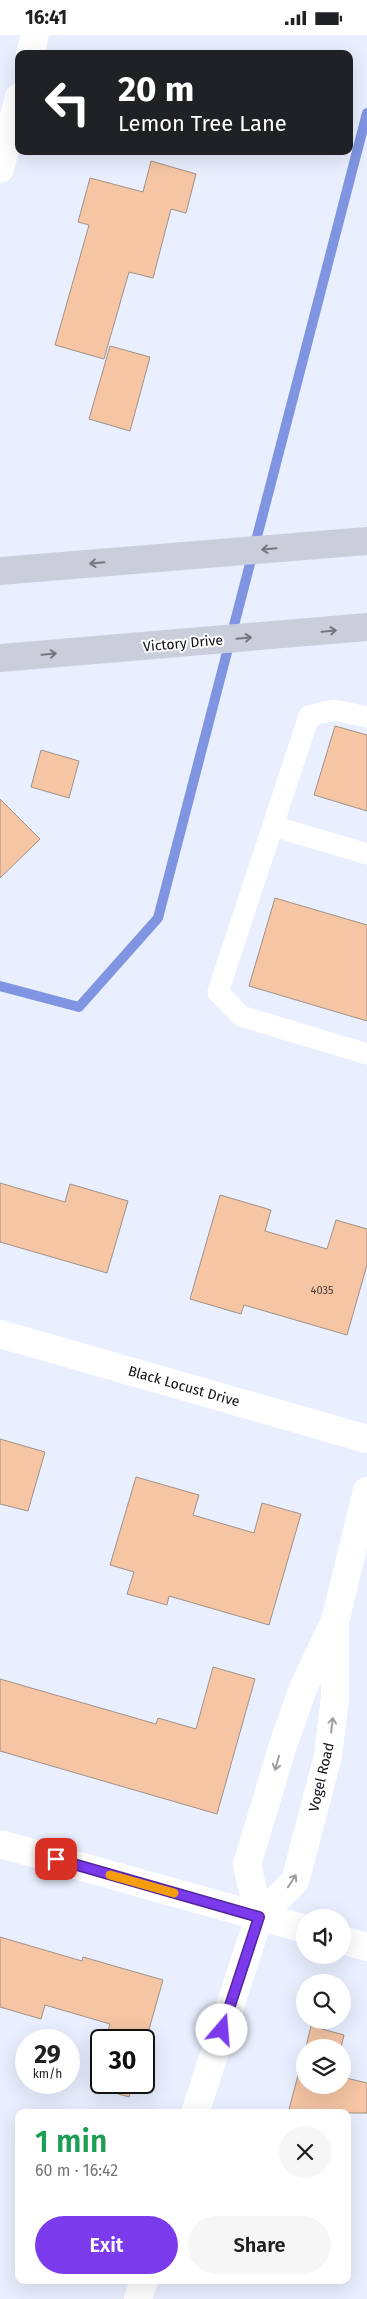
<!DOCTYPE html>
<html lang="en">
<head>
<meta charset="utf-8">
<style>
  :root { --surface:#fff; --page:#f6f6f6; --text:#202124; --muted:#757577; --accent:#7c3aed }
  body { margin:0; font-family:"Fira Sans",sans-serif; background:var(--page); color:var(--text); height:100vh; display:flex; flex-direction:column; font-size:19px; white-space:nowrap }
  * { box-sizing:border-box; margin:0 }
  p { font-size:16px; color:var(--muted) }
  .icon { flex:none; width:28px; height:28px; fill:none; stroke:currentColor; stroke-width:2; stroke-linecap:round; stroke-linejoin:round }
  .map { position:relative; flex:1; overflow:hidden }
  .side { position:absolute; left:15px; top:2074px; width:336px; height:175px; display:flex; flex-direction:column; background:var(--surface); border-radius:10px; box-shadow:0 5px 20px #0002 }
  .side>* { flex:none }
  .hud { position:absolute; left:15px; top:15px; width:338px; height:105px; border-radius:10px; box-shadow:0 5px 20px #0002; background:#202124; color:#fff; overflow:hidden }
  .controls { position:absolute; left:296px; top:1874px; display:grid; gap:10px }
  .controls a { display:grid; place-items:center; width:55px; height:55px; border-radius:50%; background:var(--surface); box-shadow:0 5px 20px #0002; font-size:25px }
  .speed { position:absolute; left:15px; top:1994px; display:flex; gap:10px; font-size:25px; font-weight:700; text-align:center }
  .speed>* { display:grid; place-content:center; width:65px; height:65px; border-radius:50%; background:var(--surface); box-shadow:0 5px 20px #0002; line-height:1 }
  .speed small { font-size:12px; font-weight:400 }
  .speed .limit { border:2px solid #111; border-radius:8px; background:#fff; color:#111 }
  .pin { position:absolute; display:grid; place-items:center; width:42px; height:42px; color:#fff; margin:-21px; border-radius:10px; box-shadow:0 2px 8px #0006 }
  .me { position:absolute; width:55px; margin:-28px; rotate:18deg; stroke-linejoin:round; filter:drop-shadow(0 0 4px #0008) }
  .turn { display:flex; align-items:center; gap:18px; height:105px; padding:0 20px; font-size:22px }
  .turn .icon { width:65px; height:65px; stroke-width:2.5 }
  .turn b { display:block; font-size:35px; line-height:42px }
  .round { display:grid; place-items:center; flex:none; width:52px; height:52px; border-radius:26px; background:var(--page) }
  .overview { display:flex; align-items:center; justify-content:space-between; height:85px; padding:0 20px }
  h1 { font-size:30px; font-weight:600; line-height:38px; color:#1e9e55 }
  .action { display:flex; gap:10px; margin-top:auto; padding:10px 20px }
  .action a { flex:1; height:58px; border-radius:30px; background:var(--accent); color:#fff; font-size:20px; font-weight:600; line-height:58px; text-align:center }
  .action a+a { background:var(--page); color:var(--text) }
  .status { display:flex; justify-content:space-between; align-items:center; height:35px; padding:0 25px; background:var(--surface); direction:ltr }
  .status svg { height:14px; fill:currentColor }
  .map>svg:first-child { display:block }
</style>
</head>
<body>
<div class="status"><b>16:41</b><svg viewBox="0 0 49 12"><path d="M0 12V9h3v3zM5 12V6h3v6zM10 12V3h3v9zM15 12V0h3v12zM26 1h20v11H26zM47 4h2v5h-2z"/></svg></div>
<div class="map">
<svg width="367" height="2264" viewBox="0 0 367 2264">
  <rect width="100%" height="100%" fill="#e9efff"/>
  <g fill="none" stroke-linecap="round" stroke-linejoin="round">
    <!-- stream -->
    <polyline stroke="#7f95e2" stroke-width="10" points="0,951 79,972 158,883 367,78"/>
  </g>
  <!-- building -->
  <g fill="#f5c5a4" stroke="#a09187">
    <polygon points="151,126 196,139 186,178 171,174 153,243 129,237 104,324 55,310 89,190 78,187 90,143 143,157"/>
    <polygon points="110,311 150,322 130,396 89,384"/>
    <polygon points="335,691 367,700 367,776 314,760"/>
    <polygon points="41,715 79,726 69,763 31,752"/>
    <polygon points="0,764 40,804 0,843"/>
    <polygon points="275,863 367,890 367,986 249,951"/>
    <polygon points="0,1148 65,1167 70,1149 128,1166 107,1238 0,1207"/>
    <polygon points="220,1160 271,1175 265,1196 327,1214 336,1185 367,1194 367,1230 347,1300 244,1270 241,1279 190,1264"/>
    <polygon points="0,1404 45,1417 28,1476 0,1469"/>
    <polygon points="136,1442 199,1460 193,1480 254,1498 262,1468 301,1479 269,1590 169,1561 167,1570 127,1559 134,1537 110,1530"/>
    <polygon points="213,1632 255,1644 217,1779 0,1716 0,1644 156,1689 158,1683 196,1694"/>
    <polygon points="0,1902 82,1926 83,1922 163,1945 144,2012 144,2005 105,2005 110,1989 45,1970 41,1984 0,1972"/>
    <polygon points="311,1991 344,2000 341,2012 306,2012"/>
    <polygon points="305,2014 305,2050 342,2050 342,2042 367,2048 367,2078 288,2078"/>
    <polygon points="101,2017 101,2048 133,2048 129,2062 91,2051"/>
  </g>
  <g fill="none" stroke-linecap="round" stroke-linejoin="round">
    <!-- lane -->
    <g stroke="#fff" stroke-width="21">
      <polyline points="367,682 334,675 309,681 218,957 241,981 367,1019"/>
      <polyline points="273,791 367,819"/>
    </g>
    <!-- street -->
    <g stroke="#fff" stroke-width="28">
      <polyline points="30,19 35,0"/>
      <polyline points="0,134 19,62"/>
      <polyline points="0,1299 367,1404"/>
      <polyline points="0,1809 305,1894"/>
      <polyline points="259,1882 247,1830 283,1710 304,1651 335,1586 367,1456"/>
      <polyline points="342,1905 367,1912"/>
      <polyline points="195,2078 259,1882 295,1846 328,1721 335,1663 335,1586"/>
      <polyline points="138,2264 144,2245"/>
    </g>
    <!-- secondary -->
    <g stroke="#cacedb" stroke-width="28">
      <polyline points="0,536 367,506"/>
      <polyline points="0,623 367,592"/>
    </g>
  </g>
  <!-- one-way arrows -->
  <defs><path id="oneway-shaft" d="M-6 0H5M1.5-3L5.5 0L1.5 3" fill="none" stroke-width="1.6" stroke-linecap="round" stroke-linejoin="round" transform="scale(1.25)"/></defs>
  <g stroke="#757881">
    <use href="#oneway-shaft" transform="translate(269 514) rotate(175)"/>
    <use href="#oneway-shaft" transform="translate(97 528) rotate(175)"/>
    <use href="#oneway-shaft" transform="translate(329 596) rotate(-5)"/>
    <use href="#oneway-shaft" transform="translate(244 603) rotate(-5)"/>
    <use href="#oneway-shaft" transform="translate(49 619) rotate(-5)"/>
  </g>
  <g stroke="#9e9fa1">
    <use href="#oneway-shaft" transform="translate(332 1690) rotate(-83)"/>
    <use href="#oneway-shaft" transform="translate(277 1728) rotate(106)"/>
    <use href="#oneway-shaft" transform="translate(292 1846) rotate(-57)"/>
  </g>
  <g fill="none" stroke-linecap="round" stroke-linejoin="round">
    <!-- route casing -->
    <g stroke="#51269a" stroke-width="12">
      <polyline id="route" points="56,1824 259,1882 222,1995"/>
    </g>
    <!-- route -->
    <use href="#route" stroke="#7c3aed" stroke-width="9"/>
    <!-- slow -->
    <polyline stroke="#f59e0b" stroke-width="9" points="110,1840 174,1858"/>
  </g>
  <g text-anchor="middle" stroke-width="4" stroke-linejoin="round" paint-order="stroke">
    <!-- number labels -->
    <g font-size="11" fill="#473c38">
      <text x="322" y="1259">4035</text>
    </g>
    <!-- street labels -->
    <g font-size="14" fill="#0d0f14" stroke="#fff">
      <text transform="translate(183 608) rotate(-5)" y="5">Victory Drive</text>
      <text transform="translate(184 1351) rotate(16)" y="5">Black Locust Drive</text>
      <text transform="translate(321 1742) rotate(-77)" y="5">Vogel Road</text>
    </g>
  </g>
</svg>
<div class="controls">
<a><svg class="icon" aria-label="sound" viewBox="0 0 24 24"><path d="M4 9h4l5-4v14l-5-4H4zM17 9q2 3 0 6"/></svg></a>
<a><svg class="icon" aria-label="search" viewBox="0 0 24 24"><circle cx="10" cy="10" r="6"/><path d="M15 15l6 6"/></svg></a>
<a><svg class="icon" aria-label="layers" viewBox="0 0 24 24"><path d="M12 4l9 5-9 5-9-5zM3 14l9 5 9-5"/></svg></a>
</div>
<div class="speed"><div>29<small>km/h</small></div><div class="limit">30</div></div>
<div class="pin" style="left:56px;top:1824px;background:#d93025"><svg class="icon" aria-label="arrive" viewBox="0 0 24 24"><path d="M6 21V4h12l-3 4 3 4H6"/></svg></div>
<svg class="me" style="left:222px;top:1995px" viewBox="-20 -20 40 40"><circle r="19" fill="#fff"/><path d="M0-13L10 11 0 6-10 11z" fill="#7c3aed"/></svg>
<div class="hud">
<div class="turn"><svg class="icon" aria-label="left" viewBox="0 0 24 24"><path d="M17 20v-9H6M10 6l-5 5 5 5"/></svg><div><b>20 m</b>Lemon Tree Lane</div></div>
</div>
<section class="side">
<div class="overview"><div><h1>1 min</h1><p>60 m · 16:42</p></div><a class="round"><svg class="icon" aria-label="close" viewBox="0 0 24 24"><path d="M6 6l12 12M18 6L6 18"/></svg></a></div>
<div class="action"><a>Exit</a><a>Share</a></div>
</section>
</div>
</body>
</html>
